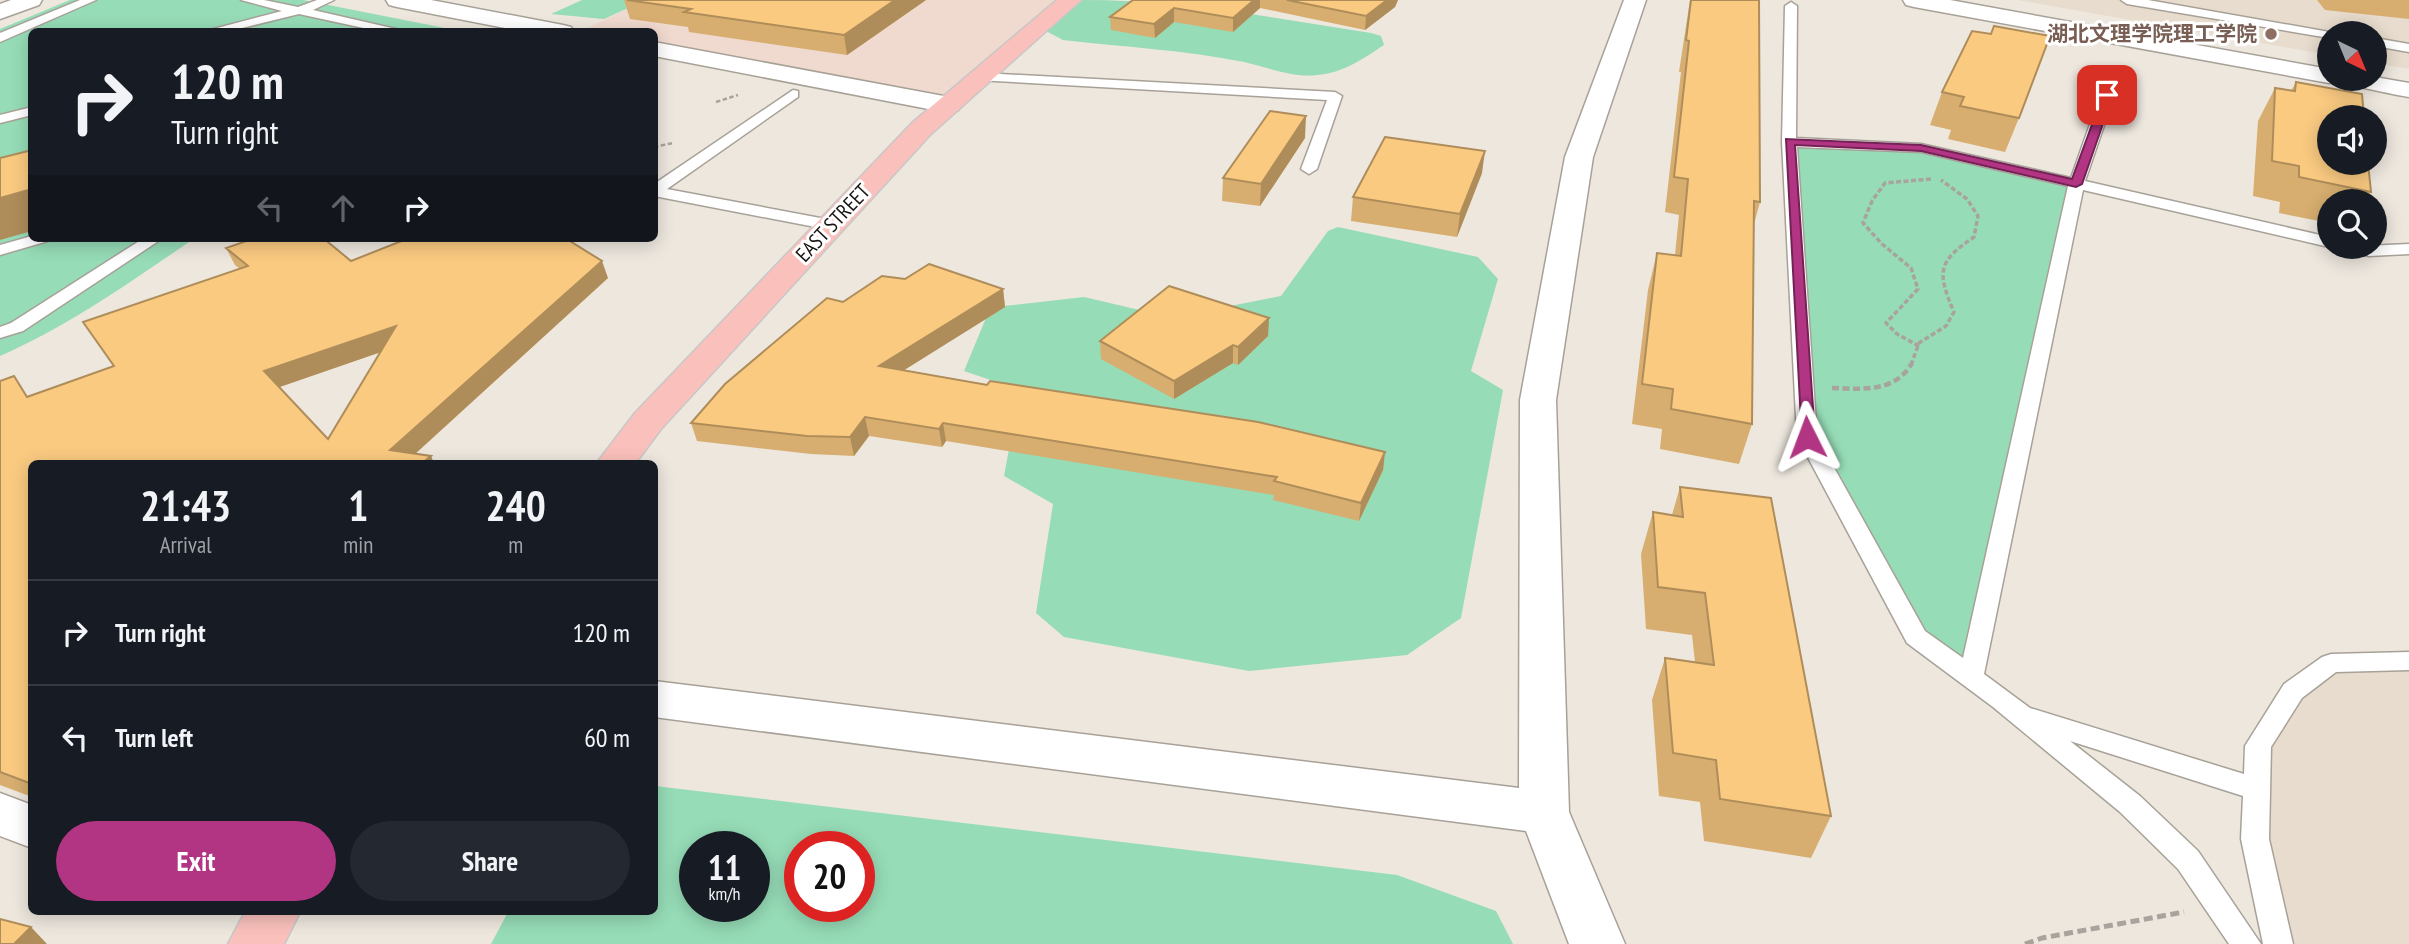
<!DOCTYPE html>
<html lang="en">
<head>
<meta charset="utf-8">
<style>
  :root { --surface:#171b24; --page:#242831; --text:#f1f3f6; --muted:#9ea1a6; --line:#363941; --accent:#b23584 }
  body { margin:0; font-family:"PT Sans Narrow","Noto Sans SC",sans-serif; background:var(--page); color:var(--text); height:100vh; display:flex; flex-direction:column; font-size:26px; white-space:nowrap }
  * { box-sizing:border-box; margin:0 }
  p { font-size:23px; color:var(--muted) }
  .icon { flex:none; width:38px; height:38px; fill:none; stroke:currentColor; stroke-width:2; stroke-linecap:round; stroke-linejoin:round }
  .map { position:relative; flex:1; overflow:hidden }
  .panel { position:absolute; left:28px; top:460px; width:630px; height:455px; display:flex; flex-direction:column; background:var(--surface); border-radius:10px; box-shadow:0 4px 18px #0003 }
  .panel>* { flex:none }
  .guide { position:absolute; left:28px; top:28px; width:630px; height:214px; border-radius:10px; box-shadow:0 4px 18px #0003; background:#171b24; color:var(--text); overflow:hidden }
  .needle { width:46px; rotate:137deg }
  .fabs { position:absolute; left:2317px; top:21px; display:grid; gap:14px }
  .fabs a { display:grid; place-items:center; width:70px; height:70px; border-radius:50%; background:var(--surface); box-shadow:0 4px 18px #0003; font-size:35px }
  .speed { position:absolute; left:679px; top:831px; display:flex; gap:14px; font-size:35px; font-weight:700; text-align:center }
  .speed>* { display:grid; place-content:center; width:91px; height:91px; border-radius:50%; background:var(--surface); box-shadow:0 4px 18px #0003; line-height:1 }
  .speed small { font-size:18px; font-weight:400 }
  .speed .limit { border:10px solid #d22; background:#fff; color:#111 }
  .pin { position:absolute; display:grid; place-items:center; width:60px; height:60px; color:#fff; margin:-30px; border-radius:14px; box-shadow:0 4px 10px #0006 }
  .me { position:absolute; width:77px; margin:-38px; rotate:357deg; stroke-linejoin:round; filter:drop-shadow(0 0 5px #0008) }
  .turn { display:flex; align-items:center; gap:24px; height:147px; padding:0 28px; font-size:32px }
  .turn .icon { width:91px; height:91px; stroke-width:2.5 }
  .turn b { display:block; font-size:49px; line-height:60px }
  .lanes { display:flex; align-items:center; height:66px; padding:0 28px; background:#0003; justify-content:center; gap:35px; direction:ltr }
  .lanes .off { opacity:.35 }
  .eta { display:flex; justify-content:space-evenly; align-items:center; height:119px; text-align:center }
  .eta b { font-size:42px; font-weight:700; line-height:49px }
  .cta { display:flex; gap:14px; margin-top:auto; padding:14px 28px }
  .cta a { flex:1; height:80px; border-radius:42px; background:var(--accent); color:#fff; font-size:28px; font-weight:700; line-height:80px; text-align:center }
  .cta a+a { background:var(--page); color:var(--text) }
  ul { padding:0; list-style:none }
  li { display:flex; align-items:center; gap:21px; height:105px; padding:0 28px; border-top:2px solid var(--line) }
  li div { flex:1 }
  li b { display:block; font-size:26px }
  li em { font-style:normal }
  .map>svg:first-child { display:block }
</style>
</head>
<body>
<div class="map">
<svg width="2409" height="944" viewBox="0 0 2409 944">
  <rect width="100%" height="100%" fill="#ede7de"/>
  <!-- commercial -->
  <polygon fill="#f0d9ce" points="646,0 1071,0 949,105 655,49 654,32 579,32"/>
  <!-- built -->
  <g fill="#e7dccd">
    <polygon points="2018,0 2409,0 2409,69 2375,63 2375,33 2329,33 2329,55"/>
    <polygon points="2331,663 2409,663 2409,944 2278,944 2258,746"/>
  </g>
  <!-- green -->
  <g fill="#96dcb7" fill-rule="evenodd">
    <path d="M70 0H303L460 31 32 32V238H195C133 280 69 326 0 356V29Z"/>
    <polygon points="582,0 646,0 604,19 551,14"/>
    <path d="M1083 0C1180 0 1275 18 1371 33L1381 36 1384 45C1363 59 1343 73 1317 75 1292 78 1267 67 1244 62 1185 50 1123 47 1063 40L1046 31Z"/>
    <polygon points="1789,142 1921,148 2076,184 1971,677 1916,637 1807,437"/>
    <polygon points="1338,227 1478,257 1498,279 1471,371 1503,390 1461,618 1407,655 1249,671 1064,637 1036,613 1053,504 1004,476 1020,390 964,371 986,318 1004,306 1084,297 1148,312 1210,310 1281,296 1328,231"/>
    <path d="M655 786 1397 875 1496 911 1513 944H491L508 912H654ZM754 847V906H695V847ZM859 847V906H800V847Z"/>
  </g>
  <g fill="none" stroke-linecap="round" stroke-linejoin="round">
    <!-- lane casing -->
    <g stroke="#a7a198" stroke-width="3">
      <g id="lane">
        <polygon points="80,0 96,0 0,42 0,33"/>
        <polygon points="241,0 264,0 298,7 317,0 334,0 313,10 409,32 382,32 299,14 226,32 202,32 282,11"/>
        <polygon points="2121,0 2148,0 2335,33 2329,33 2329,38 2127,4"/>
        <path d="M1791 2 1797 6 1796 138 1921 144 2071 178 2108 73 2115 69 2122 73 2085 181 2329 237V247L2083 190 1984 674 2030 708 2244 774 2245 746 2284 684 2322 657 2331 654 2409 652V670L2336 672 2302 698 2271 747 2269 839 2293 944H2263L2241 839 2243 796 2070 741 2140 796 2198 851 2261 944H2229L2178 869 2120 812 1993 707 1907 643 1797 437 1782 142 1785 6ZM1797 147 1921 152 2068 186 1963 658 1925 631 1817 437Z"/>
        <polygon points="2375,38 2409,44 2409,52 2375,46"/>
        <polygon points="982,73 1335,92 1342,96 1317,169 1309,174 1301,169 1327,100 977,80 975,77"/>
        <polygon points="793,90 798,91 798,97 667,189 831,220 837,222 839,225 837,228 831,230 654,196 654,184"/>
        <polygon points="32,107 32,115 0,123 0,115"/>
        <polygon points="32,236 32,238 50,238 48,241 0,255 0,245"/>
        <polygon points="144,238 163,238 23,331 0,338 0,327 11,323"/>
        <polygon points="2409,244 2409,254 2369,256 2345,251 2343,247"/>
      </g>
    </g>
    <!-- street casing -->
    <g stroke="#a7a198" stroke-width="3">
      <g id="street">
        <polygon points="386,0 431,0 563,25 571,27 574,32 525,32 397,7 389,5"/>
        <polygon points="1624,0 1646,0 1593,157 1556,400 1569,812 1625,944 1569,944 1526,831 654,717 654,681 1519,788 1520,400 1565,157"/>
        <polygon points="654,42 949,97 958,100 962,105 958,110 949,113 654,56"/>
        <polygon points="0,793 32,805 32,848 0,836"/>
      </g>
    </g>
    <!-- secondary casing -->
    <g stroke="#a7a198" stroke-width="3">
      <g id="secondary">
        <polygon points="11,0 42,0 39,5 0,19 0,4"/>
        <path d="M1903 0H1950L2329 69V79H2375V77L2409 83V97C2393 95 2339 81 2329 83L1914 7 1906 5Z"/>
      </g>
    </g>
    <!-- primary casing -->
    <g stroke="#c8c7c6" stroke-width="3">
      <g id="primary">
        <polygon points="1057,0 1081,0 930,135 661,429 635,464 596,464 635,413 912,123"/>
        <polygon points="245,912 300,912 284,944 228,944"/>
      </g>
    </g>
    <!-- path-far3 -->
    <g stroke="#a8a39c" stroke-width="2.5" stroke-dasharray="4.5 2.5" stroke-linecap="butt">
      <polyline points="716,102 738,95"/>
      <polyline points="654,147 673,143"/>
    </g>
    <!-- path-far2 -->
    <g stroke="#a8a39c" stroke-width="3.5" stroke-dasharray="5 2.5" stroke-linecap="butt">
      <polyline points="1919,346 1897,334 1886,323 1918,289 1911,268 1882,244 1863,223 1872,201 1885,183 1931,179"/>
      <path d="M1911 365 1919 343 1946 326 1954 312C1937 272 1937 262 1974 237L1978 216 1967 199 1941 180"/>
    </g>
    <!-- path-far1 -->
    <path stroke="#a8a39c" stroke-width="4.5" stroke-dasharray="7 3.5" stroke-linecap="butt" d="M1832 388C1862 389 1895 393 1912 363"/>
    <!-- path -->
    <polyline stroke="#a8a39c" stroke-width="5" stroke-dasharray="9 4.5" stroke-linecap="butt" points="2025,944 2042,938 2184,912"/>
    <!-- lane -->
    <use href="#lane" fill="#fff" fill-rule="evenodd"/>
    <!-- street -->
    <use href="#street" fill="#fff" fill-rule="evenodd"/>
    <!-- secondary -->
    <use href="#secondary" fill="#fff" fill-rule="evenodd"/>
    <!-- primary -->
    <use href="#primary" fill="#fac1bc" fill-rule="evenodd"/>
  </g>
  <!-- wall -->
  <g fill="#d7ae6f" fill-rule="evenodd">
    <polygon points="624,0 926,0 847,55 689,32 688,27 630,19"/>
    <polygon points="1133,0 1398,0 1395,7 1365,30 1260,8 1233,32 1174,22 1155,38 1111,30 1110,17"/>
    <polygon points="1690,0 1759,0 1760,202 1754,224 1752,424 1739,464 1660,449 1662,429 1632,424 1648,290 1657,253 1675,255 1679,215 1665,212 1681,72 1679,72"/>
    <polygon points="2317,0 2409,0 2409,19 2325,10"/>
    <polygon points="1972,31 2019,118 2005,152 1948,139 1951,130 1930,125 1942,92"/>
    <polygon points="2296,82 2371,192 2365,201 2329,201 2329,223 2279,213 2280,202 2253,196 2258,121 2275,88 2291,91"/>
    <polygon points="1305,138 1260,206 1222,201 1223,178"/>
    <polygon points="1482,173 1457,237 1351,221 1353,197"/>
    <path d="M226 248 351 261 608 278 415 454 431 456 434 464H32V797L0 785V381L27 396 113 366 83 322 240 269 235 265ZM381 352 328 439 279 387Z"/>
    <polygon points="1003,289 1005,307 904,370 1385,452 1383,470 1359,521 1273,500 1274,495 946,441 942,447 869,436 854,456 811,454 697,441 691,423 843,302"/>
    <polygon points="1269,318 1268,336 1238,365 1233,363 1174,399 1101,359 1100,341"/>
    <polygon points="1680,487 1831,816 1811,858 1704,841 1700,802 1659,796 1652,700 1665,658 1695,662 1692,635 1646,629 1641,554 1653,512 1672,515"/>
  </g>
  <!-- shaded-wall -->
  <g fill="#af8d5a">
    <polygon points="895,0 926,0 847,55 844,35"/>
    <polygon points="1254,0 1260,0 1260,8 1233,32 1233,18"/>
    <polygon points="1387,0 1398,0 1395,7 1365,30 1366,16"/>
    <polygon points="1174,8 1174,22 1155,38 1154,24"/>
    <polygon points="1306,116 1305,138 1260,206 1261,184"/>
    <polygon points="1485,151 1482,173 1457,237 1460,214"/>
    <polygon points="32,189 32,231 0,240 0,198"/>
    <polygon points="602,261 608,278 404,464 390,450"/>
    <polygon points="1003,289 1005,307 882,384 879,366"/>
    <polygon points="1269,318 1268,336 1238,365 1238,347"/>
    <polygon points="396,326 404,344 274,389 264,371"/>
    <polygon points="1233,345 1233,363 1174,399 1174,381"/>
    <polygon points="865,417 869,436 854,456 850,437"/>
    <polygon points="943,423 946,441 942,447 939,429"/>
    <polygon points="1385,452 1383,470 1359,521 1361,503"/>
    <polygon points="431,456 434,464 421,464"/>
    <polygon points="31,927 47,944 14,944"/>
  </g>
  <!-- building -->
  <g fill="#faca81" stroke="#af8d5a" stroke-width="2" fill-rule="evenodd">
    <polygon points="627,0 895,0 844,35 684,12 691,9"/>
    <polygon points="1133,0 1254,0 1233,18 1174,8 1154,24 1110,17"/>
    <polygon points="1287,0 1387,0 1366,16"/>
    <polygon points="1691,0 1759,0 1760,202 1754,201 1752,424 1671,409 1673,389 1642,384 1657,253 1681,256 1688,179 1674,177 1689,41 1686,40"/>
    <polygon points="1994,26 2050,36 2019,118 1960,106 1964,97 1942,92 1972,31 1991,34"/>
    <polygon points="2296,82 2362,94 2364,117 2329,117 2329,163 2368,163 2371,192 2299,177 2299,166 2272,161 2275,88 2295,91"/>
    <polygon points="1270,111 1306,116 1261,184 1223,178"/>
    <polygon points="1385,137 1485,151 1460,214 1353,197"/>
    <polygon points="32,150 32,189 0,198 0,158"/>
    <path d="M255 238H323L351 261 409 238H565L602 261 390 450 431 456 421 464H32V784L0 772V381L14 376 27 397 114 366 83 322 248 266 226 248ZM396 326 328 439 264 371Z"/>
    <polygon points="929,264 1003,289 879,366 987,385 990,381 1258,422 1385,452 1361,503 1274,481 1277,477 943,423 939,429 865,417 850,437 807,436 691,423 725,384 827,298 843,302 882,276 905,279"/>
    <polygon points="1169,286 1269,318 1238,347 1233,345 1174,381 1100,341"/>
    <polygon points="1680,487 1771,498 1831,816 1720,799 1716,760 1673,753 1665,658 1714,665 1705,593 1658,587 1653,512 1683,517"/>
    <polygon points="0,919 31,927 14,944 0,944"/>
  </g>
  <!-- route -->
  <polygon fill="#b23584" stroke="#742256" stroke-width="2" points="2104,92 2113,95 2082,184 2076,187 1921,151 1795,145 1815,437 1812,440 1802,440 1786,139 1921,145 2072,179"/>
  <!-- markers -->
  <circle fill="#8d6e63" stroke="#fff" stroke-width="2.5" cx="2271" cy="34" r="7"/>
  <g text-anchor="middle" stroke-width="6" stroke-linejoin="round" paint-order="stroke">
    <!-- far-education labels -->
    <g font-size="21" font-weight="bold" fill="#785e54" stroke="#fff" text-anchor="end">
      <text x="2257" y="41">湖北文理学院理工学院</text>
    </g>
    <!-- far-street labels -->
    <g font-size="21" fill="#181613" stroke="#fff">
      <text transform="translate(833 223) rotate(-47)" y="7">EAST STREET</text>
    </g>
  </g>
</svg>
<div class="fabs">
<a><svg class="needle" viewBox="-14 -14 28 28"><path d="M0-13l5 13h-10z" fill="#e53935"/><path d="M0 13l5-13h-10z" fill="#9ea1a6"/></svg></a>
<a><svg class="icon" aria-label="sound" viewBox="0 0 24 24"><path d="M4 9h4l5-4v14l-5-4H4zM17 9q2 3 0 6"/></svg></a>
<a><svg class="icon" aria-label="search" viewBox="0 0 24 24"><circle cx="10" cy="10" r="6"/><path d="M15 15l6 6"/></svg></a>
</div>
<div class="speed"><div>11<small>km/h</small></div><div class="limit">20</div></div>
<div class="pin" style="left:2107px;top:95px;background:#d93025"><svg class="icon" aria-label="arrive" viewBox="0 0 24 24"><path d="M6 21V4h12l-3 4 3 4H6"/></svg></div>
<svg class="me" style="left:1807px;top:437px" viewBox="-20 -20 40 40"><path d="M0-17L14 15 0 8-14 15z" fill="#b23584" stroke="#fff" stroke-width="4"/></svg>
<div class="guide">
<div class="turn"><svg class="icon" aria-label="right" viewBox="0 0 24 24"><path d="M7 20v-9h11M14 6l5 5-5 5"/></svg><div><b>120 m</b>Turn right</div></div>
<div class="lanes"><svg class="icon off" aria-label="left" viewBox="0 0 24 24"><path d="M17 20v-9H6M10 6l-5 5 5 5"/></svg><svg class="icon off" aria-label="ahead" viewBox="0 0 24 24"><path d="M12 20V5M6 11l6-6 6 6"/></svg><svg class="icon" aria-label="right" viewBox="0 0 24 24"><path d="M7 20v-9h11M14 6l5 5-5 5"/></svg></div>
</div>
<section class="panel">
<div class="eta">
<div><b>21:43</b><p>Arrival</p></div>
<div><b>1</b><p>min</p></div>
<div><b>240</b><p>m</p></div>
</div>
<ul>
<li><svg class="icon" aria-label="right" viewBox="0 0 24 24"><path d="M7 20v-9h11M14 6l5 5-5 5"/></svg><div><b>Turn right</b></div><em>120 m</em></li>
<li><svg class="icon" aria-label="left" viewBox="0 0 24 24"><path d="M17 20v-9H6M10 6l-5 5 5 5"/></svg><div><b>Turn left</b></div><em>60 m</em></li>
</ul>
<div class="cta"><a>Exit</a><a>Share</a></div>
</section>
</div>
</body>
</html>
